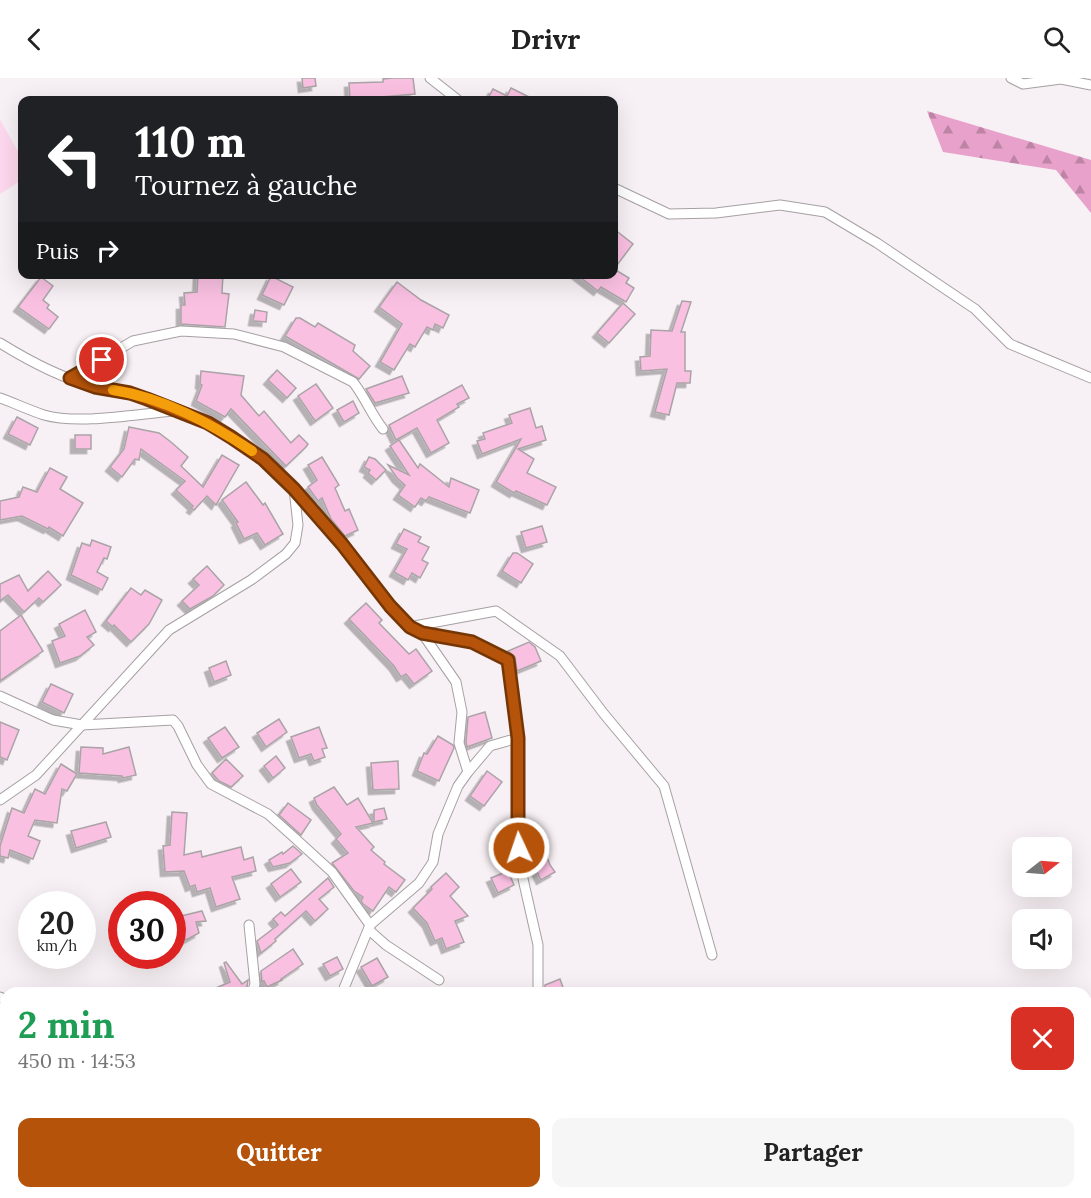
<!DOCTYPE html>
<html lang="fr">
<head>
<meta charset="utf-8">
<style>
  :root { --surface:#fff; --page:#f6f6f6; --text:#222; --muted:#767676; --accent:#b45309 }
  body { margin:0; font-family:Lora,serif; background:var(--page); color:var(--text); height:100vh; display:flex; flex-direction:column; font-size:22px; white-space:nowrap }
  * { box-sizing:border-box; margin:0 }
  p { font-size:20px; color:var(--muted) }
  .icon { flex:none; width:33px; height:33px; fill:none; stroke:currentColor; stroke-width:2; stroke-linecap:round; stroke-linejoin:round }
  .map { position:relative; flex:1; overflow:hidden }
  .drawer { position:absolute; left:0px; top:909px; width:1092px; height:212px; display:flex; flex-direction:column; background:var(--surface); border-radius:18px 18px 0 0; box-shadow:0 6px 24px #0002 }
  .drawer>* { flex:none }
  .banner { position:absolute; left:18px; top:18px; width:600px; height:183px; border-radius:12px; box-shadow:0 6px 24px #0002; background:#202124; color:#fff; overflow:hidden }
  .needle { width:39px; rotate:73deg }
  .fabs { position:absolute; left:1012px; top:759px; display:grid; gap:12px }
  .fabs a { display:grid; place-items:center; width:60px; height:60px; border-radius:12px; background:var(--surface); box-shadow:0 6px 24px #0002; font-size:30px }
  .speed { position:absolute; left:18px; top:813px; display:flex; gap:12px; font-size:30px; font-weight:700; text-align:center }
  .speed>* { display:grid; place-content:center; width:78px; height:78px; border-radius:50%; background:var(--surface); box-shadow:0 6px 24px #0002; line-height:1 }
  .speed small { font-size:15px; font-weight:400 }
  .speed .limit { border:9px solid #d22; background:#fff; color:#111 }
  .pin { position:absolute; display:grid; place-items:center; width:51px; height:51px; color:#fff; margin:-26px; border:3px solid #fff; border-radius:50%; box-shadow:0 2px 6px #0007 }
  .me { position:absolute; width:66px; margin:-33px; rotate:357deg; stroke-linejoin:round; filter:drop-shadow(0 0 4px #0008) }
  .turn { display:flex; align-items:center; gap:21px; height:126px; padding:0 18px; font-size:27px }
  .turn .icon { width:78px; height:78px; stroke-width:2.5 }
  .turn b { display:block; font-size:42px; line-height:51px }
  .then { display:flex; align-items:center; height:57px; padding:0 18px; background:#0003; gap:12px; font-size:22px }
  .round { display:grid; place-items:center; flex:none; width:63px; height:63px; border-radius:12px; background:var(--page) }
  .overview { display:flex; align-items:center; justify-content:space-between; height:102px; padding:0 18px }
  h1 { font-size:36px; font-weight:800; line-height:45px; color:#1e9e55 }
  .cta { display:flex; gap:12px; margin-top:auto; padding:12px 18px }
  .cta a { flex:1; height:69px; border-radius:12px; background:var(--accent); color:#fff; font-size:24px; font-weight:800; line-height:69px; text-align:center }
  .cta a+a { background:var(--page); color:var(--text) }
  header { display:flex; justify-content:space-between; align-items:center; height:78px; padding:0 18px; background:var(--surface); font-size:27px; font-weight:800 }
  .map>svg:first-child { display:block }
</style>
</head>
<body>
<header><svg class="icon" aria-label="back" viewBox="0 0 24 24"><path d="M15 5l-7 7 7 7"/></svg>Drivr<svg class="icon" aria-label="search" viewBox="0 0 24 24"><circle cx="10" cy="10" r="6"/><path d="M15 15l6 6"/></svg></header>
<div class="map">
<svg width="1091" height="1120" viewBox="0 0 1091 1120">
  <defs>
    <pattern id="forest-firs" width="22" height="20" patternUnits="userSpaceOnUse" patternTransform="scale(1.5)"><rect width="22" height="20" fill="#e8a1cb"/><path d="M5 1l3.5 6h-7zM16 11l3.5 6h-7z" fill="#bd84a5"/></pattern>
    <filter id="shadow"><feDropShadow dx="-4.5" dy="4.5" stdDeviation="0" flood-color="#0004"/></filter>
  </defs>
  <rect width="100%" height="100%" fill="#f7f0f4"/>
  <!-- forest -->
  <g fill="url(#forest-firs)">
    <polygon points="927,33 1091,82 1091,135 1056,92 943,74"/>
    <polygon points="0,928 6,932 6,1048 0,1063"/>
    <polygon points="1071,1114 1080,1120 598,1120 596,1115"/>
  </g>
  <!-- pitch -->
  <polygon fill="#fed8ee" points="0,42 22,80 22,102 0,116"/>
  <!-- building -->
  <g fill="#fac0e2" stroke="#aaa4a7" stroke-width="1.5" filter="url(#shadow)">
    <polygon points="302,0 315,0 316,8 303,10"/>
    <polygon points="393,0 413,0 415,16 382,19 382,22 350,22 349,5 383,4 383,1"/>
    <polygon points="511,10 535,22 487,22 493,11 507,18"/>
    <polygon points="614,151 633,166 614,191 629,200 626,205 634,210 626,224 601,209 598,213 576,196 614,196"/>
    <polygon points="198,196 223,196 222,215 229,216 225,249 181,246 181,227 185,227 184,215 197,214"/>
    <polygon points="271,198 293,209 284,227 262,217"/>
    <polygon points="41,199 53,208 43,222 49,227 47,230 58,239 49,251 18,229"/>
    <polygon points="397,204 421,222 449,237 443,250 435,246 433,252 427,249 415,269 410,266 394,292 380,284 402,246 379,229"/>
    <polygon points="682,223 691,224 681,254 685,254 685,293 691,293 690,305 677,305 669,337 655,334 667,291 641,293 640,279 650,278 651,252 672,253"/>
    <polygon points="623,225 635,236 609,265 597,255"/>
    <polygon points="255,232 267,234 266,244 253,243"/>
    <polygon points="296,240 300,240 315,249 318,245 355,267 353,273 370,288 359,301 285,258"/>
    <polygon points="277,292 296,310 287,320 268,302"/>
    <polygon points="201,293 244,298 241,317 259,338 264,333 291,365 299,357 308,366 306,369 286,388 231,331 225,339 196,323 202,307 200,306"/>
    <polygon points="402,298 409,315 375,325 366,311"/>
    <polygon points="316,306 333,330 315,343 298,318"/>
    <polygon points="462,307 469,320 457,326 459,329 437,342 449,365 431,375 417,350 396,362 389,347"/>
    <polygon points="353,323 359,335 344,344 337,332"/>
    <polygon points="530,330 536,350 542,348 546,362 518,371 534,381 527,395 556,409 547,427 516,413 514,415 496,404 521,361 482,376 477,363 485,361 483,355 512,345 509,337"/>
    <polygon points="17,339 38,350 30,367 8,356"/>
    <polygon points="129,349 159,355 171,364 188,379 181,388 203,409 222,377 239,387 216,427 207,418 194,432 191,430 193,428 176,412 185,403 141,371 139,382 135,381 122,399 110,389 124,371"/>
    <rect x="75" y="357" width="16" height="14"/>
    <polygon points="399,362 418,390 420,386 449,409 451,400 479,412 470,435 429,419 426,423 421,420 415,429 398,417 405,407 397,400 388,387 409,397 390,368"/>
    <polygon points="322,379 339,407 335,410 345,433 349,431 358,452 345,458 331,441 322,420 318,423 308,409 317,402 308,387"/>
    <polygon points="369,379 375,381 386,392 376,402 368,395 370,392 364,389"/>
    <polygon points="50,390 67,399 60,411 83,425 63,458 49,449 48,451 22,438 0,442 0,423 19,419 23,409 37,414"/>
    <polygon points="246,404 263,427 265,425 283,456 265,467 257,455 244,461 236,445 238,444 222,422"/>
    <polygon points="542,448 547,464 526,470 521,454"/>
    <polygon points="404,451 421,459 418,464 429,469 422,482 428,485 420,500 412,495 408,502 394,494 407,471 396,466"/>
    <polygon points="92,462 111,469 107,481 104,480 97,494 108,500 102,512 71,497 82,465 90,468"/>
    <polygon points="513,475 517,475 533,486 521,505 502,493"/>
    <polygon points="207,488 224,507 213,518 190,531 182,523 199,507 193,501"/>
    <polygon points="48,493 61,507 43,524 39,520 24,534 8,517 0,523 0,506 19,497 28,513"/>
    <polygon points="131,510 141,517 145,512 162,522 149,546 131,564 114,547 113,549 106,543"/>
    <polygon points="366,525 382,542 379,545 409,576 416,571 432,593 414,606 406,596 401,599 394,588 349,541"/>
    <polygon points="85,532 96,554 87,559 94,567 80,578 60,585 52,563 65,558 59,546"/>
    <polygon points="21,537 43,573 0,603 0,553"/>
    <polygon points="529,564 535,569 541,583 517,593 515,579 508,573"/>
    <polygon points="226,583 231,597 214,604 209,590"/>
    <polygon points="51,606 73,616 64,635 42,624"/>
    <polygon points="485,634 492,660 467,669 466,664 468,639"/>
    <polygon points="279,641 287,654 266,669 257,655"/>
    <polygon points="0,644 19,652 7,682 0,679"/>
    <polygon points="225,649 239,669 222,680 208,660"/>
    <polygon points="319,649 327,670 322,671 325,679 314,683 311,676 299,680 291,659"/>
    <polygon points="438,658 453,667 454,670 439,703 417,693 424,675 427,676"/>
    <polygon points="81,669 103,670 103,676 129,669 136,697 123,700 122,698 79,695"/>
    <polygon points="276,678 285,690 273,700 264,688"/>
    <polygon points="226,681 243,698 231,709 219,703 212,695"/>
    <polygon points="398,683 399,711 373,712 371,685"/>
    <polygon points="61,686 77,696 67,713 62,711 57,745 35,742 28,758 40,763 33,781 10,772 8,780 0,778 0,768 12,730 24,735 35,711 45,716"/>
    <polygon points="487,693 502,704 484,728 470,718"/>
    <polygon points="334,709 347,727 358,720 373,745 356,749 374,769 371,772 385,784 384,786 405,802 396,814 389,809 373,833 363,826 361,823 363,819 354,813 332,785 348,775 336,761 341,756 317,727 314,720"/>
    <polygon points="288,725 311,742 301,757 279,737"/>
    <polygon points="384,730 387,741 374,744 374,732"/>
    <polygon points="172,734 187,735 184,777 201,773 202,779 241,769 244,782 253,779 256,793 232,799 240,821 216,829 210,810 197,814 195,807 190,809 184,793 165,794 163,768 170,767"/>
    <polygon points="106,744 111,759 76,770 71,753"/>
    <polygon points="539,758 550,787 555,794 541,802 534,788 531,789 527,777 526,762"/>
    <polygon points="293,768 302,776 290,785 273,789 269,782 282,774 283,776"/>
    <polygon points="291,791 301,804 280,819 271,806"/>
    <polygon points="508,793 514,807 498,815 491,800"/>
    <polygon points="446,795 459,809 450,818 468,838 455,843 464,864 446,871 442,860 435,863 427,845 413,830 432,811 431,809"/>
    <polygon points="328,800 334,809 319,821 328,831 315,843 306,833 275,861 276,863 261,875 257,863 278,847 273,841 281,834 285,838"/>
    <polygon points="202,833 206,843 196,844 199,855 188,861 172,864 172,850 184,847 181,838"/>
    <polygon points="293,871 303,886 281,901 282,902 267,909 264,903 262,904 261,893"/>
    <polygon points="337,879 343,891 330,898 323,886"/>
    <polygon points="377,880 388,899 372,908 361,889"/>
    <polygon points="226,884 242,906 248,902 247,909 231,915 204,915 230,904 224,885"/>
    <polygon points="560,901 565,915 545,915 545,907"/>
  </g>
  <g fill="none" stroke-linecap="round" stroke-linejoin="round">
    <!-- minor casing -->
    <g stroke="#a6a0a3" stroke-width="11">
      <g id="minor">
        <polyline points="430,0 458,22"/>
        <polyline points="1011,0 1023,6 1061,1 1091,7"/>
        <polyline points="614,110 669,136 716,135 780,127 825,134 877,165 975,231 1010,266 1091,300"/>
        <path d="M0 265C29 283 61 300 95 309 106 312 119 312 131 315 165 324 200 340 230 359 279 389 318 434 353 479 368 499 391 536 411 549 428 561 452 557 472 564 484 568 497 576 509 582L518 660V747L521 792 538 867V915"/>
        <path d="M70 300 133 263 181 253 234 256 284 269 353 304C365 319 371 336 383 351"/>
        <path d="M0 320C14 325 29 332 44 337 79 347 137 336 174 333"/>
        <polyline points="409,549 496,533 560,578 604,636 664,708 712,877"/>
        <polyline points="422,555 456,604 462,634 459,665 468,694"/>
        <polyline points="0,618 53,642 82,647 173,642 178,648 197,687 211,706 268,736 297,762 332,794 370,847 369,852 386,867 439,902"/>
        <polyline points="0,722 36,697 169,552 251,502 286,476 295,465 298,447 294,411"/>
        <polyline points="249,847 255,906 252,915"/>
        <polyline points="342,915 370,847 419,805 433,784 438,756 458,708 468,694 490,668 518,660"/>
        <polyline points="0,919 6,922"/>
        <polyline points="147,1114 149,1120"/>
        <polyline points="589,1114 591,1120"/>
      </g>
    </g>
    <!-- minor -->
    <use href="#minor" stroke="#fff" stroke-width="9"/>
  </g>
  <g fill="none" stroke-linecap="round" stroke-linejoin="round">
    <!-- route casing -->
    <g stroke="#753606" stroke-width="15">
      <polyline id="route" points="102,282 70,300 95,309 130,315 147,321 208,345 231,359 263,381 294,411 342,466 390,528 410,549 422,555 472,564 508,582 518,660 518,747 519,770"/>
    </g>
    <!-- route -->
    <use href="#route" stroke="#b45309" stroke-width="10"/>
    <!-- slow -->
    <path stroke="#f59e0b" stroke-width="10" d="M113 312C164 320 210 345 252 373"/>
  </g>
</svg>
<div class="fabs">
<a><svg class="needle" viewBox="-14 -14 28 28"><path d="M0-13l5 13h-10z" fill="#e53935"/><path d="M0 13l5-13h-10z" fill="#767676"/></svg></a>
<a><svg class="icon" aria-label="sound" viewBox="0 0 24 24"><path d="M4 9h4l5-4v14l-5-4H4zM17 9q2 3 0 6"/></svg></a>
</div>
<div class="speed"><div>20<small>km/h</small></div><div class="limit">30</div></div>
<div class="pin" style="left:102px;top:282px;background:#d93025"><svg class="icon" aria-label="arrive" viewBox="0 0 24 24"><path d="M6 21V4h12l-3 4 3 4H6"/></svg></div>
<svg class="me" style="left:519px;top:770px" viewBox="-20 -20 40 40"><circle r="17" fill="#b45309" stroke="#fff" stroke-width="3"/><path d="M0-11L8 9 0 5-8 9z" fill="#fff"/></svg>
<div class="banner">
<div class="turn"><svg class="icon" aria-label="left" viewBox="0 0 24 24"><path d="M17 20v-9H6M10 6l-5 5 5 5"/></svg><div><b>110 m</b>Tournez à gauche</div></div>
<div class="then">Puis<svg class="icon" aria-label="right" viewBox="0 0 24 24"><path d="M7 20v-9h11M14 6l5 5-5 5"/></svg></div>
</div>
<section class="drawer">
<div class="overview"><div><h1>2 min</h1><p>450 m · 14:53</p></div><a class="round" style="background:#d93025;color:#fff"><svg class="icon" aria-label="close" viewBox="0 0 24 24"><path d="M6 6l12 12M18 6L6 18"/></svg></a></div>
<div class="cta"><a>Quitter</a><a>Partager</a></div>
</section>
</div>
</body>
</html>
